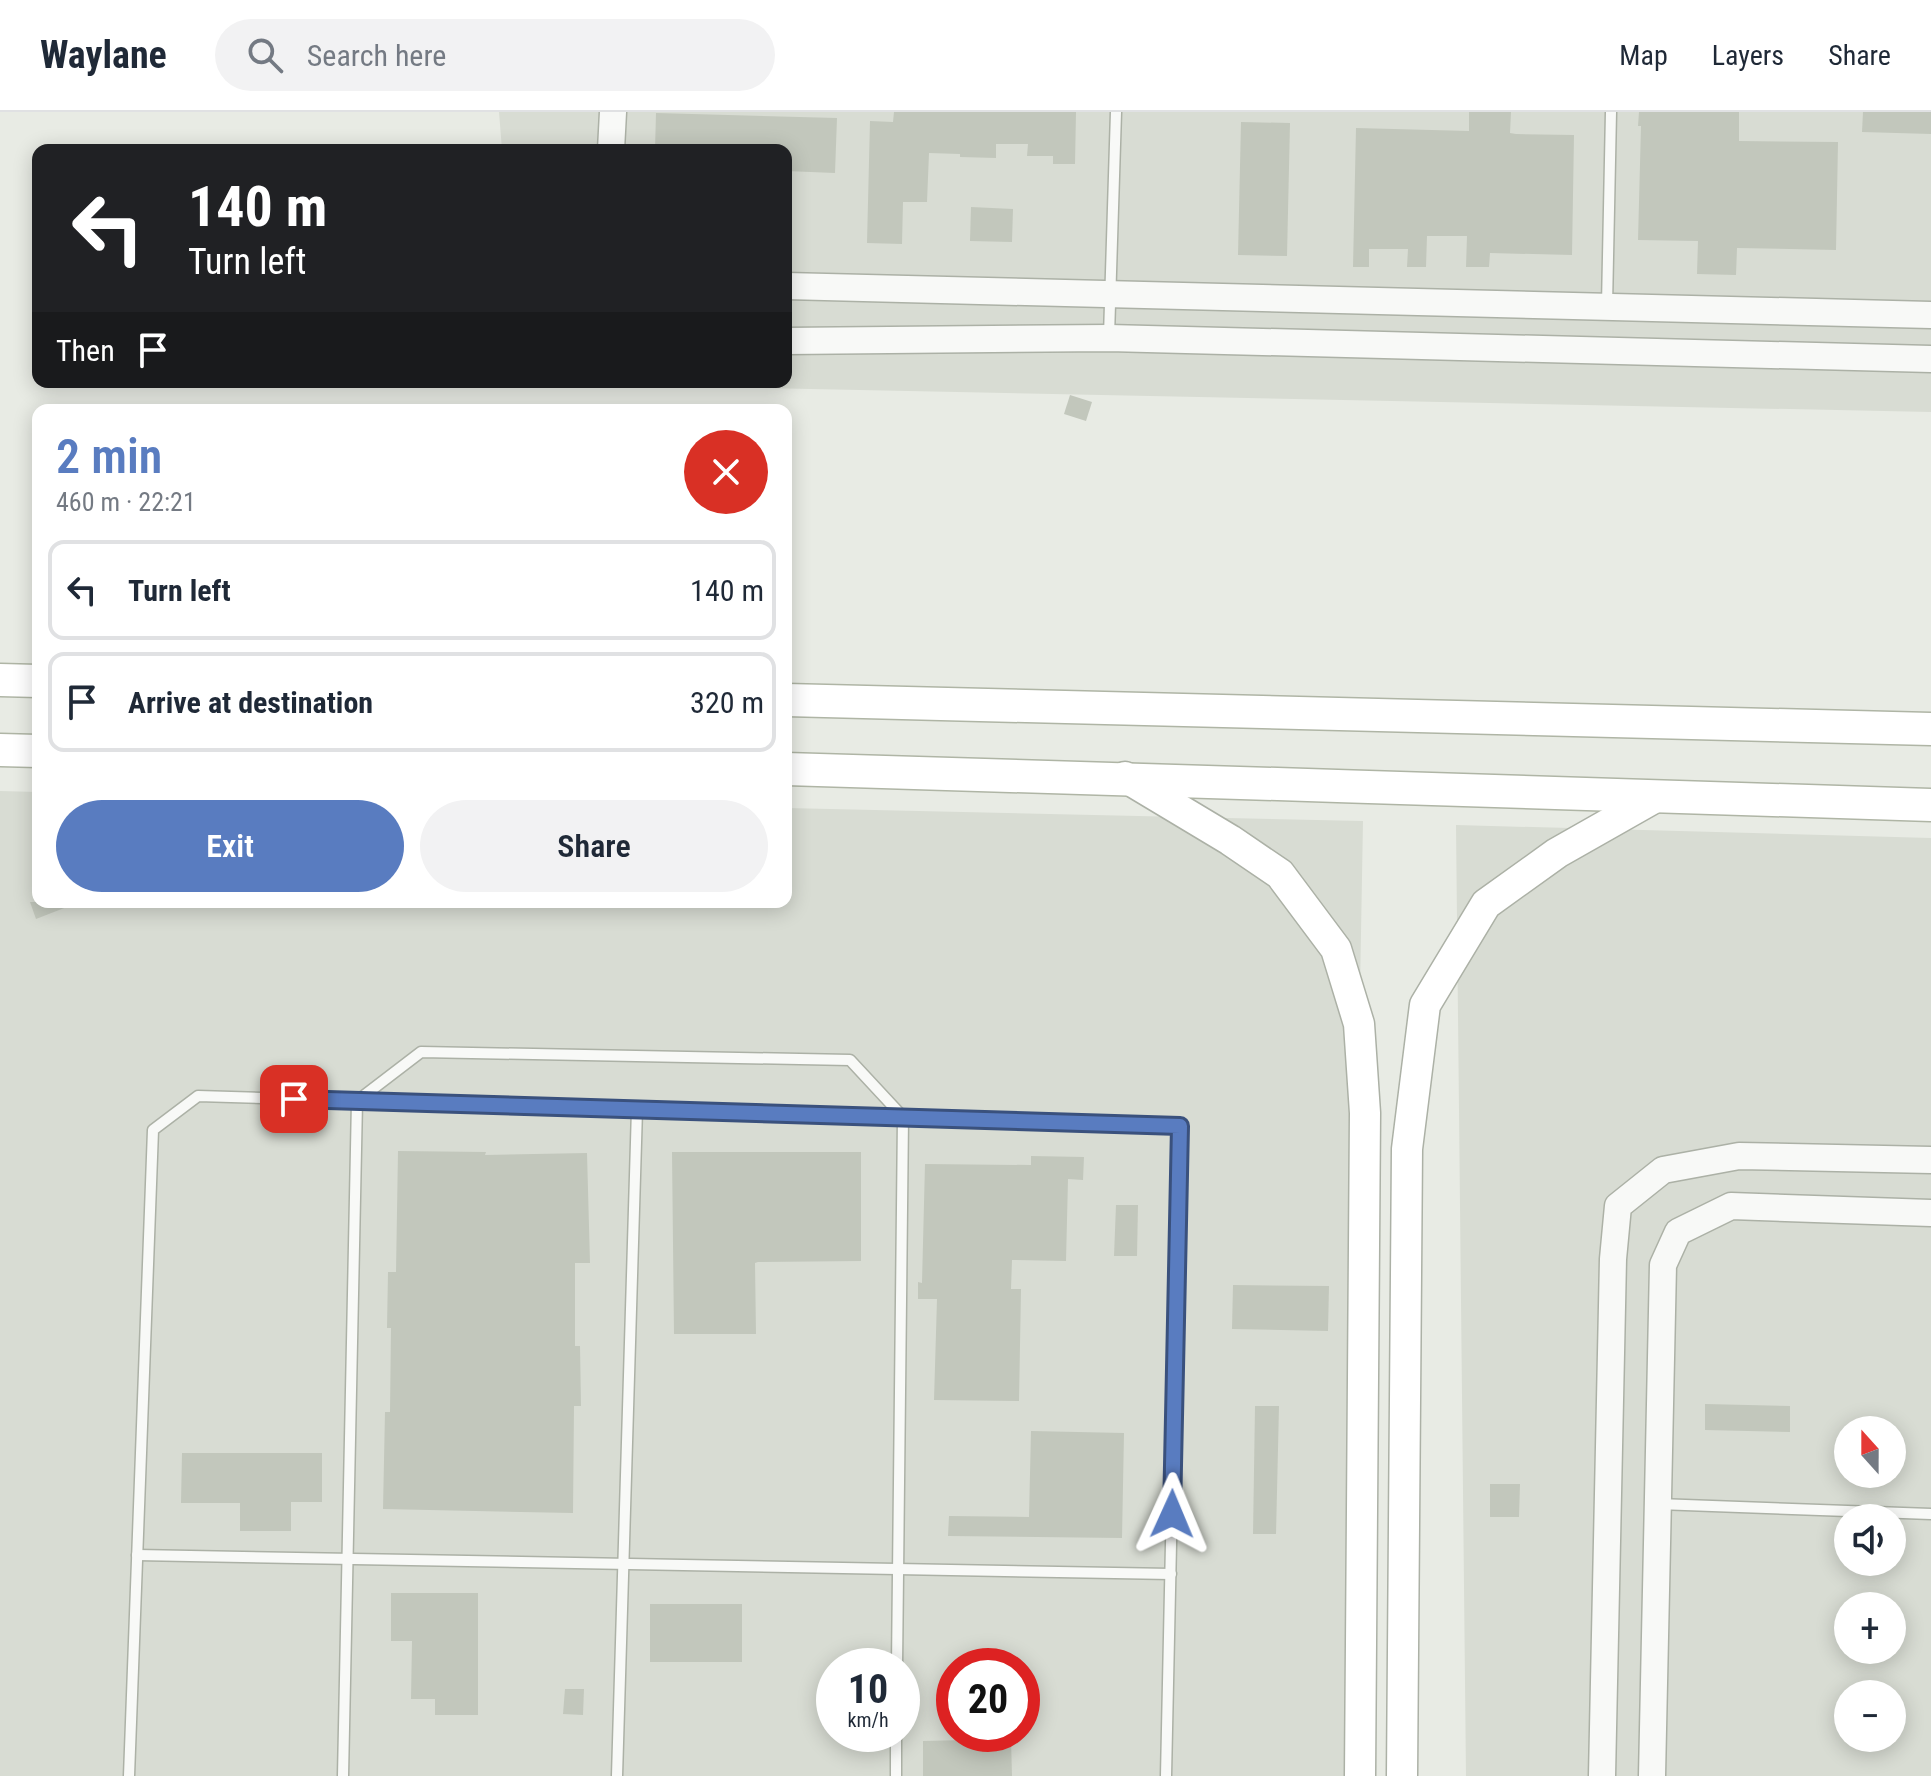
<!DOCTYPE html>
<html lang="en">
<head>
<meta charset="utf-8">
<style>
  :root { --surface:#fff; --page:#f2f2f3; --text:#1f2937; --muted:#747a83; --line:#e0e1e3; --accent:#597cc0 }
  body { margin:0; font-family:"Roboto Condensed",sans-serif; background:var(--page); color:var(--text); height:100vh; display:flex; flex-direction:column; font-size:30px; white-space:nowrap }
  * { box-sizing:border-box; margin:0 }
  p { font-size:26px; color:var(--muted) }
  .icon { flex:none; width:44px; height:44px; fill:none; stroke:currentColor; stroke-width:2; stroke-linecap:round; stroke-linejoin:round }
  .map { position:relative; flex:1; overflow:hidden }
  .sheet { position:absolute; left:32px; top:292px; width:760px; height:504px; display:flex; flex-direction:column; background:var(--surface); border-radius:16px; box-shadow:0 4px 20px #0003 }
  .sheet>* { flex:none }
  .banner { position:absolute; left:32px; top:32px; width:760px; height:244px; border-radius:16px; box-shadow:0 4px 20px #0003; background:#202124; color:#fff; overflow:hidden }
  .needle { width:52px; rotate:339deg }
  .controls { position:absolute; left:1834px; top:1304px; display:grid; gap:16px }
  .controls a { display:grid; place-items:center; width:72px; height:72px; border-radius:50%; background:var(--surface); box-shadow:0 4px 20px #0003; font-size:40px }
  .speed { position:absolute; left:816px; top:1536px; display:flex; gap:16px; font-size:40px; font-weight:700; text-align:center }
  .speed>* { display:grid; place-content:center; width:104px; height:104px; border-radius:50%; background:var(--surface); box-shadow:0 4px 20px #0003; line-height:1 }
  .speed small { font-size:20px; font-weight:400 }
  .speed .limit { border:12px solid #d22; background:#fff; color:#111 }
  .pin { position:absolute; display:grid; place-items:center; width:68px; height:68px; color:#fff; margin:-34px; border-radius:16px; box-shadow:0 4px 12px #0006 }
  .me { position:absolute; width:88px; margin:-44px; rotate:1deg; stroke-linejoin:round; filter:drop-shadow(0 0 6px #0008) }
  .turn { display:flex; align-items:center; gap:28px; height:168px; padding:0 24px; font-size:36px }
  .turn .icon { width:104px; height:104px; stroke-width:2.5 }
  .turn b { display:block; font-size:56px; line-height:68px }
  .then { display:flex; align-items:center; height:76px; padding:0 24px; background:#0003; gap:16px; font-size:30px }
  .round { display:grid; place-items:center; flex:none; width:84px; height:84px; border-radius:42px; background:var(--page) }
  .summary { display:flex; align-items:center; justify-content:space-between; height:136px; padding:0 24px }
  h1 { font-size:48px; font-weight:600; line-height:60px; color:var(--accent) }
  .action { display:flex; gap:16px; margin-top:auto; padding:16px 24px }
  .action a { flex:1; height:92px; border-radius:48px; background:var(--accent); color:#fff; font-size:32px; font-weight:600; line-height:92px; text-align:center }
  .action a+a { background:var(--page); color:var(--text) }
  ul { padding:0; list-style:none }
  li { display:flex; align-items:center; gap:24px; height:100px; margin:0 16px 12px; padding:0 8px; border:4px solid var(--line); border-radius:16px }
  li div { flex:1 }
  li b { display:block; font-size:30px }
  li em { font-style:normal }
  header { display:flex; align-items:center; gap:48px; box-sizing:border-box; height:112px; padding:0 40px; background:var(--surface); border-bottom:2px solid var(--line) }
  header strong { font-size:38px }
  nav { display:flex; gap:44px; margin-inline-start:auto; font-size:28px }
  .search { width:560px; height:72px; background:var(--page); display:flex; align-items:center; gap:20px; box-sizing:border-box; padding:0 28px; border-radius:44px; color:var(--muted); font-size:30px }
  .map>svg:first-child { display:block }
</style>
</head>
<body>
<header>
<strong>Waylane</strong>
<div class="search"><svg class="icon" aria-label="search" viewBox="0 0 24 24"><circle cx="10" cy="10" r="6"/><path d="M15 15l6 6"/></svg>Search here</div>
<nav><a>Map</a><a>Layers</a><a>Share</a></nav>
</header>
<div class="map">
<svg width="1931" height="1664" viewBox="0 0 1931 1664">
  <rect width="100%" height="100%" fill="#e8ebe4"/>
  <!-- built -->
  <g fill="#d8dcd3" fill-rule="evenodd">
    <polygon points="499,0 1931,0 1931,300 520,271 786,270 786,38 502,38"/>
    <path d="M0 679 38 680V790H786V696L1363 709 1346 1664H0ZM834 1554H902V1622H834ZM954 1554H1022V1622H954Z"/>
    <path d="M1456 713 1931 726V1664H1466ZM1848 1318H1892V1362H1848ZM1848 1406H1892V1450H1848ZM1848 1494H1892V1538H1848ZM1848 1582H1892V1626H1848Z"/>
  </g>
  <!-- building -->
  <g fill="#c2c7bc">
    <polygon points="894,0 1076,0 1075,52 1053,52 1053,44 1027,44 1028,32 996,32 996,46 960,45 960,42 929,41 927,90 903,90 902,132 867,131 870,9 893,10"/>
    <polygon points="1469,0 1511,0 1510,21 1516,22 1574,23 1572,143 1490,141 1489,155 1466,155 1467,124 1427,124 1426,155 1407,155 1408,137 1369,137 1369,155 1353,155 1356,16 1469,19"/>
    <polygon points="1639,0 1739,0 1739,29 1838,30 1836,138 1737,136 1736,163 1697,162 1698,129 1638,128 1641,14 1638,14"/>
    <polygon points="1863,0 1931,0 1931,22 1862,20"/>
    <polygon points="656,1 837,6 835,61 786,59 786,38 655,38"/>
    <polygon points="1241,10 1290,11 1287,144 1238,143"/>
    <polygon points="971,95 1013,97 1012,130 970,129"/>
    <polygon points="1070,283 1092,290 1086,309 1064,302"/>
    <polygon points="30,790 77,790 77,791 36,807"/>
    <polygon points="398,1039 486,1040 485,1043 587,1041 590,1151 575,1151 575,1234 580,1234 581,1294 574,1294 573,1401 383,1397 385,1300 390,1300 391,1216 387,1216 388,1160 396,1160"/>
    <polygon points="672,1040 861,1040 861,1149 758,1150 755,1151 756,1222 674,1222"/>
    <polygon points="1031,1044 1084,1045 1083,1068 1068,1067 1066,1149 1012,1148 1011,1177 1021,1177 1019,1289 934,1288 937,1187 918,1187 918,1170 922,1171 925,1052 1031,1053"/>
    <polygon points="1116,1093 1138,1093 1137,1144 1114,1144"/>
    <polygon points="1233,1173 1329,1174 1328,1219 1232,1217"/>
    <polygon points="1705,1292 1790,1294 1790,1320 1705,1318"/>
    <polygon points="1255,1294 1279,1294 1276,1422 1253,1422"/>
    <polygon points="1031,1319 1124,1321 1122,1426 948,1424 949,1404 1029,1405"/>
    <polygon points="182,1341 322,1341 322,1390 291,1390 291,1419 240,1419 240,1391 181,1391"/>
    <polygon points="1490,1372 1520,1372 1519,1405 1490,1405"/>
    <polygon points="391,1481 478,1481 478,1603 435,1603 435,1587 411,1587 412,1529 391,1529"/>
    <rect x="650" y="1492" width="92" height="58"/>
    <polygon points="565,1577 584,1577 583,1603 563,1602"/>
    <polygon points="1011,1627 1012,1664 923,1664 923,1629"/>
  </g>
  <g fill="none" stroke-linecap="round" stroke-linejoin="round">
    <!-- service casing -->
    <g stroke="#acb1a6" stroke-width="13">
      <g id="service">
        <polyline points="1607,193 1611,0"/>
        <polyline points="1109,224 1116,0"/>
        <polyline points="1658,1392 1931,1402"/>
        <polyline points="137,1443 1171,1462"/>
        <polyline points="129,1664 153,1018 198,984 1180,1014 1166,1664"/>
        <polyline points="343,1664 357,989 421,940 850,948 903,1005 897,1554"/>
        <polyline points="617,1664 637,997"/>
        <polyline points="896,1664 896,1622"/>
      </g>
    </g>
    <!-- tertiary casing -->
    <g stroke="#acb1a6" stroke-width="29">
      <g id="tertiary">
        <polyline points="611,38 613,0"/>
        <polyline points="786,174 1931,203"/>
        <polyline points="786,229 1109,226 1931,247"/>
        <polyline points="1602,1664 1613,1147 1618,1094 1663,1058 1739,1044 1931,1048"/>
        <polyline points="1652,1664 1663,1153 1678,1120 1731,1094 1931,1101"/>
      </g>
    </g>
    <!-- secondary casing -->
    <g stroke="#acb1a6" stroke-width="33">
      <g id="secondary">
        <polyline points="1125,665 1230,728 1280,762 1336,837 1359,912 1365,1001 1360,1664"/>
        <polyline points="1402,1664 1407,1037 1425,893 1486,792 1557,741 1654,686"/>
      </g>
    </g>
    <!-- primary casing -->
    <g stroke="#afb5a5" stroke-width="35">
      <g id="primary">
        <polyline points="0,568 38,569"/>
        <polyline points="786,588 1931,617"/>
        <polyline points="0,638 38,639"/>
        <path d="M786 657C1168 666 1549 683 1931 693"/>
      </g>
    </g>
    <!-- service -->
    <use href="#service" stroke="#f8f9f7" stroke-width="10"/>
    <!-- tertiary -->
    <use href="#tertiary" stroke="#f8f9f7" stroke-width="26"/>
    <!-- secondary -->
    <use href="#secondary" stroke="#fff" stroke-width="30"/>
    <!-- primary -->
    <use href="#primary" stroke="#fff" stroke-width="32"/>
  </g>
  <g fill="none" stroke-linecap="round" stroke-linejoin="round">
    <!-- route casing -->
    <g stroke="#3a517d" stroke-width="20">
      <polyline id="route" points="294,987 1180,1014 1172,1402"/>
    </g>
    <!-- route -->
    <use href="#route" stroke="#597cc0" stroke-width="14"/>
  </g>
</svg>
<div class="controls">
<a><svg class="needle" viewBox="-14 -14 28 28"><path d="M0-13l5 13h-10z" fill="#e53935"/><path d="M0 13l5-13h-10z" fill="#747a83"/></svg></a>
<a><svg class="icon" aria-label="sound" viewBox="0 0 24 24"><path d="M4 9h4l5-4v14l-5-4H4zM17 9q2 3 0 6"/></svg></a>
<a>+</a>
<a>−</a>
</div>
<div class="speed"><div>10<small>km/h</small></div><div class="limit">20</div></div>
<div class="pin" style="left:294px;top:987px;background:#d93025"><svg class="icon" aria-label="arrive" viewBox="0 0 24 24"><path d="M6 21V4h12l-3 4 3 4H6"/></svg></div>
<svg class="me" style="left:1172px;top:1402px" viewBox="-20 -20 40 40"><path d="M0-17L14 15 0 8-14 15z" fill="#597cc0" stroke="#fff" stroke-width="4"/></svg>
<div class="banner">
<div class="turn"><svg class="icon" aria-label="left" viewBox="0 0 24 24"><path d="M17 20v-9H6M10 6l-5 5 5 5"/></svg><div><b>140 m</b>Turn left</div></div>
<div class="then">Then<svg class="icon" aria-label="arrive" viewBox="0 0 24 24"><path d="M6 21V4h12l-3 4 3 4H6"/></svg></div>
</div>
<section class="sheet">
<div class="summary"><div><h1>2 min</h1><p>460 m · 22:21</p></div><a class="round" style="background:#d93025;color:#fff"><svg class="icon" aria-label="close" viewBox="0 0 24 24"><path d="M6 6l12 12M18 6L6 18"/></svg></a></div>
<ul>
<li><svg class="icon" aria-label="left" viewBox="0 0 24 24"><path d="M17 20v-9H6M10 6l-5 5 5 5"/></svg><div><b>Turn left</b></div><em>140 m</em></li>
<li><svg class="icon" aria-label="arrive" viewBox="0 0 24 24"><path d="M6 21V4h12l-3 4 3 4H6"/></svg><div><b>Arrive at destination</b></div><em>320 m</em></li>
</ul>
<div class="action"><a>Exit</a><a>Share</a></div>
</section>
</div>
</body>
</html>
